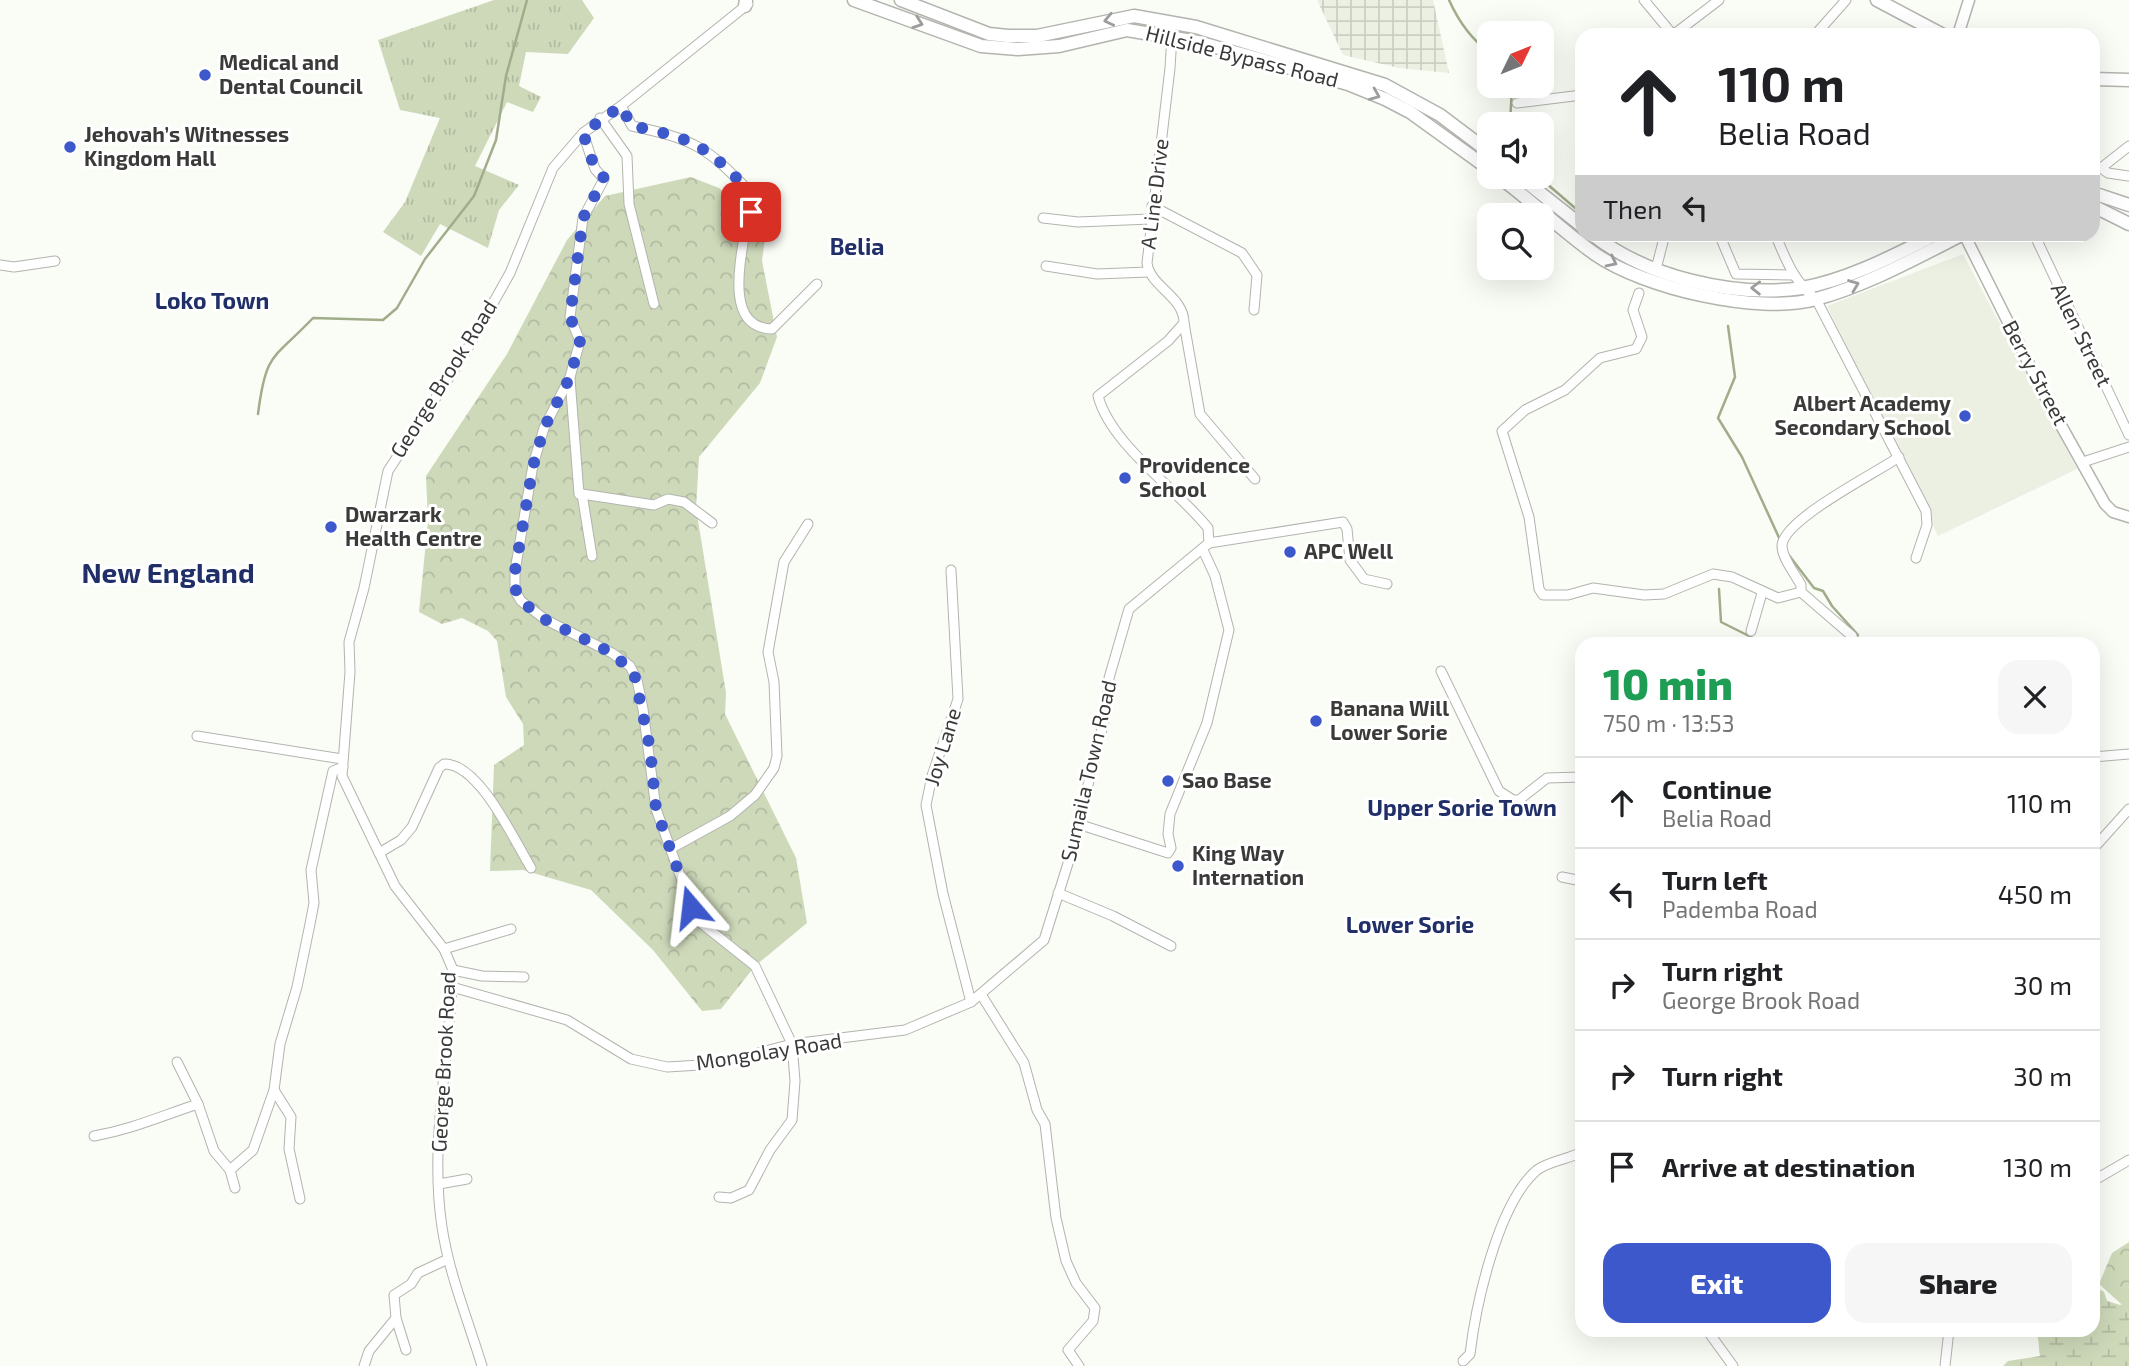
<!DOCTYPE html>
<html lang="en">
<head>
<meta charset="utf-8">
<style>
  :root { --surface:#fff; --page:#f6f6f6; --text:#202124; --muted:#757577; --line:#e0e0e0; --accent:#3d58cb }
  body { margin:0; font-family:"Exo 2",sans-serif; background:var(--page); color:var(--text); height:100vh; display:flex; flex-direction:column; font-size:26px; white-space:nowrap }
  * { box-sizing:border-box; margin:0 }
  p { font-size:23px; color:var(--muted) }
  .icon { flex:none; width:38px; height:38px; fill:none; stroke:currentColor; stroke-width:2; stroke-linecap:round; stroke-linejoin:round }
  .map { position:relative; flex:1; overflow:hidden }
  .panel { position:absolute; left:1575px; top:637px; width:525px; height:700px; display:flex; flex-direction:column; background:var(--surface); border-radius:21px; box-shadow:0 7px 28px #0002 }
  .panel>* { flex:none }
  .top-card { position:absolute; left:1575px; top:28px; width:525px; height:214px; border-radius:21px; box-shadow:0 7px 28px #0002; background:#fff; color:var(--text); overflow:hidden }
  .needle { width:46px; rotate:47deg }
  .buttons { position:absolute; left:1477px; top:21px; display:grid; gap:14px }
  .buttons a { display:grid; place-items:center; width:77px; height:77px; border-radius:14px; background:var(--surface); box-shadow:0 7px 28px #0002; font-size:35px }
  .pin { position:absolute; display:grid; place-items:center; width:60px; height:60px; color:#fff; margin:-30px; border-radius:14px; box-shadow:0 4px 10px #0006 }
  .me { position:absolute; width:77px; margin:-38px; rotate:343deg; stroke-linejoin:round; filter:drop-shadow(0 0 5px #0008) }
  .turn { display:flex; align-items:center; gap:24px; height:147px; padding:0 28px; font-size:32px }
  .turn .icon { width:91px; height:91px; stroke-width:2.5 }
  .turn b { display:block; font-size:49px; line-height:60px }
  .then { display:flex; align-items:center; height:66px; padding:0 28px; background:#0003; gap:14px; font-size:26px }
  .round { display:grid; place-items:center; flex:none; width:74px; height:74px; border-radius:21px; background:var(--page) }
  .overview { display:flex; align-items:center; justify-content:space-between; height:119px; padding:0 28px }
  h1 { font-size:42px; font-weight:800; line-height:52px; color:#1e9e55 }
  .cta { display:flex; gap:14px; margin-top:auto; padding:14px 28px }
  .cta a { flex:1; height:80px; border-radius:21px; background:var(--accent); color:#fff; font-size:28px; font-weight:800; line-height:80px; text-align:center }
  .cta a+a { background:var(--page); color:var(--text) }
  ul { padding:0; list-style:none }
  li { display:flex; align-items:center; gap:21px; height:91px; padding:0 28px; border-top:2px solid var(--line) }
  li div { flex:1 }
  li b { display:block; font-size:26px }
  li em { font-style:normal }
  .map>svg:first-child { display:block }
</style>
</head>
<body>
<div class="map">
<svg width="2129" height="1366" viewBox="0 0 2129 1366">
  <defs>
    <pattern id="industrial-grid" width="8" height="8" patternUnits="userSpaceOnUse" patternTransform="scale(1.75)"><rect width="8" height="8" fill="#ecf0e3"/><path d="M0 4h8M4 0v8" fill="none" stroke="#cbcfc4"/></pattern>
    <pattern id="grass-tufts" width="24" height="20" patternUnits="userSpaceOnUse" patternTransform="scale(1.75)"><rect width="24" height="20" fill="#ced9ba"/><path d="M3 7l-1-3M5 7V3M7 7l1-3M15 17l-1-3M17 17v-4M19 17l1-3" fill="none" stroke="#b2bba1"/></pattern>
    <pattern id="wetland-marsh" width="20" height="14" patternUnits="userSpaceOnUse" patternTransform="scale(1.75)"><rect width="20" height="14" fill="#ced9ba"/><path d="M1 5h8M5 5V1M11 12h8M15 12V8" fill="none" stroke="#b2bba1"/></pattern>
    <pattern id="park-crowns" width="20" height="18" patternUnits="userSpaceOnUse" patternTransform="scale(1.75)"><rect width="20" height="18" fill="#ced9ba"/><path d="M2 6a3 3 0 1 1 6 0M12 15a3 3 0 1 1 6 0" fill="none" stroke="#b2bba1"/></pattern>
  </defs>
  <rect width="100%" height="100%" fill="#fafcf6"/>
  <!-- built -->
  <polygon fill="#ecf0e3" points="1963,254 2077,469 1938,536 1827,306"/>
  <!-- industrial -->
  <polygon fill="url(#industrial-grid)" points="1317,0 1433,0 1449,73 1399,68 1343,55"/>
  <!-- grass -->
  <polygon fill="url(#grass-tufts)" points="494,0 582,0 594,18 568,54 526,52 519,86 541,97 533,112 507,102 475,166 519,185 499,210 488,248 440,224 421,256 383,232 405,202 440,118 400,110 378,40"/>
  <!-- wetland -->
  <polygon fill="url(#wetland-marsh)" points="2100,1266 2094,1286 2104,1292 2107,1301 2120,1305 2129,1301 2129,1366 2003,1366 2008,1361 2040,1356 2037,1330 2093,1330 2093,1271"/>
  <!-- park -->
  <g fill="url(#park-crowns)">
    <polygon points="691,177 719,188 766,230 762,261 777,337 760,383 699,457 696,508 726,693 725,714 796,858 807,923 755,966 721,1009 702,1011 653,950 591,890 523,870 490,871 494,765 524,745 523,724 506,697 497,641 488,631 462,618 442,624 419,612 428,521 426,476 507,354 567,240 605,196"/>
    <polygon points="2129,1242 2129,1311 2099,1284 2112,1253"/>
  </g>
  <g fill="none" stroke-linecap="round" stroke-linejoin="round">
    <!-- stream -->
    <g stroke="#a1ad8a" stroke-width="2.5">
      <path d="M1449 0C1458 20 1471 39 1489 52"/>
      <polyline points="1510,124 1512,86"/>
      <polyline points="1539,177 1582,214"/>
      <polyline points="1728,326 1735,377 1718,418 1742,457 1781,542"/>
      <path d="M258 414C266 351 273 360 313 318L383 320 397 308 425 259 474 196 496 140 506 76 527 0"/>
      <polyline points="1788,554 1814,588 1823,591 1832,606 1858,635 1856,637"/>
      <polyline points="1719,589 1721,622 1753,638 1753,644"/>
    </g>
    <!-- minor casing -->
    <g stroke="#b2b4ae" stroke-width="11">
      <g id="minor">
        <polyline points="1644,0 1673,35 1719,0"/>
        <path d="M1166 24 1172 36 1170 68 1147 263C1150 287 1184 296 1184 323L1168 341 1098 396C1111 445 1177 489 1208 528L1209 543"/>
        <polyline points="1815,35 1846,0"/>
        <polyline points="1517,103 1582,95"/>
        <path d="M621 106 632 126C694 139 707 147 750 192 751 228 713 327 772 329L817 284"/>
        <polyline points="600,118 627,156 629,204 654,304"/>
        <polyline points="583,133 595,169 604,179 583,218 570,317 580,341 570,377 544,428 533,465 515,571 515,591 521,601 546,620 612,653 630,666 637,680 643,709 656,809 696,919 755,966 792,1044 795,1081 792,1120 770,1150 749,1190 731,1198 719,1197"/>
        <polyline points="2128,176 2108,173 2101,168 2129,146"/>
        <polyline points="1152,206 1242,253 1257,275 1254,310"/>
        <polyline points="1043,218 1078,222 1150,219"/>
        <polyline points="1719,234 1736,274 1793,275"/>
        <path d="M1775 234C1786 260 1794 282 1816 299L1926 511 1927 525 1916 558"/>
        <polyline points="2034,234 2129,435"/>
        <polyline points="0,265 14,267 55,261"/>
        <polyline points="1046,266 1097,274 1148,272"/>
        <polyline points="1656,269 1665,234"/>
        <polyline points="1639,293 1633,310 1642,337 1636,349 1600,358 1565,390 1525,410 1502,431 1529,517 1539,589 1543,595 1568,595 1593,588 1644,595 1664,594 1713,574 1732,577 1778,598 1801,592"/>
        <polyline points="1184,323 1200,414 1255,479"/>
        <polyline points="570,379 579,494 582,494 592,556"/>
        <polyline points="2083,462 2129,447"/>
        <polyline points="582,494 654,505 668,499 684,502 712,523"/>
        <polyline points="1209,543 1343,522 1347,529 1350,560 1364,579 1387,584"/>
        <polyline points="951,570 958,699 932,776 926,805 943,894 971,1002"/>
        <polyline points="1751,631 1762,593"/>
        <path d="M1855 644 1852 636 1801 592V585C1795 574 1782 558 1782 546 1782 520 1876 473 1899 457"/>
        <polyline points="1441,671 1499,791 1513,800 1519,800 1547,778 1582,777"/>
        <polyline points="197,736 342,759"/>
        <polyline points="2093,757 2129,754"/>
        <polyline points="1078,824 1168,853 1171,848 1168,834 1170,814 1207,723 1229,630 1215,576 1203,550"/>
        <polyline points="672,848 730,816 755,795 774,768 777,756 774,682 768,652 784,562 808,524"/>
        <polyline points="2093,849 2129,809"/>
        <path d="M379 853 401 840 412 827 439 768 444 764C479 763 514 840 531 868"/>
        <polyline points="1562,877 1582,881"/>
        <polyline points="1058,893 1113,916 1171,946"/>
        <polyline points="444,949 511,929"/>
        <polyline points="453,970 482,976 524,977"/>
        <polyline points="452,987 567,1020 631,1059 667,1067 717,1064 792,1044 905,1030 971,1002 1044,940 1070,857 1105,717 1109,678 1129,609 1209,543"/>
        <polyline points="982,996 1024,1063 1037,1110 1045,1124 1056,1218 1066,1261 1076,1283 1095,1308 1093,1321 1068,1350 1079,1366"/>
        <polyline points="177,1062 198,1104 214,1151 230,1170 235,1188"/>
        <polyline points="274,1090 291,1117 289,1149 300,1199"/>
        <path d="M94 1136C133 1129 161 1116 198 1104"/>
        <polyline points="230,1170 253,1150 274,1090 280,1044 297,987 310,924 314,903 311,870 333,771 343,767"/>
        <polyline points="2093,1181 2129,1160"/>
        <polyline points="439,1184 467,1179"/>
        <polyline points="1707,1330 1733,1366"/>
        <polyline points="406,1350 396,1318 394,1295 411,1284 418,1273 448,1259"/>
        <path d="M1463 1361 1470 1354C1476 1304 1498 1203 1537 1170 1549 1161 1569 1159 1582 1152"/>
        <polyline points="364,1366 369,1351 396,1318"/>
        <path d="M482 1366C468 1320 449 1274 442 1227 429 1143 450 1055 453 970L444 949 395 886 342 776 350 672 349 642 364 588 388 471 465 353 510 273 553 168 583 133 621 106 748 4"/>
        <polyline points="1945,1366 1949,1330"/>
      </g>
    </g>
    <!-- tertiary casing -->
    <g stroke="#b2b4ae" stroke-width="13">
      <g id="tertiary">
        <polyline points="1958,35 1969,0"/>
        <polyline points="1964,234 2049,404 2105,504 2113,512 2129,517"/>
      </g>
    </g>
    <!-- secondary casing -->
    <g stroke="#b2b4ae" stroke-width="15">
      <g id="secondary">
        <polyline points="854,0 981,46 1018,49 1059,46 1127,30 1198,42 1348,84 1385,99 1410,112 1489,169"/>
        <polyline points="901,0 989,34 1008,36 1037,36 1134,16 1196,27 1385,85 1440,115 1489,152"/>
        <polyline points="1877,0 1943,35"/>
        <polyline points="745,6 746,0"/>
        <polyline points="2093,79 2129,80"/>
        <path d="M1499 177C1532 201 1562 231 1595 254 1644 288 1758 315 1816 299 1867 285 1916 258 1963 234"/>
        <polyline points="1520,177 1582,226"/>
        <polyline points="2093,193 2129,205"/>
        <polyline points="2093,206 2129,224"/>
        <path d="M1592 234C1646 277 1734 298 1802 288 1848 280 1895 255 1937 234"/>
      </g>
    </g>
    <!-- minor -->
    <use href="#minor" stroke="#fff" stroke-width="9"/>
    <!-- tertiary -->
    <use href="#tertiary" stroke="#fff" stroke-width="10"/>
    <!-- secondary -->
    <use href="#secondary" stroke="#fff" stroke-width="12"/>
  </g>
  <!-- one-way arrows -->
  <defs><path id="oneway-chevron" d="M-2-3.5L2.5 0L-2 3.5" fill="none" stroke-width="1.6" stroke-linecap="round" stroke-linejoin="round" transform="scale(1.75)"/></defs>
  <g stroke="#9c9d9c">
    <use href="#oneway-chevron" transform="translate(1109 20) rotate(168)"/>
    <use href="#oneway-chevron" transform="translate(918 23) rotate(19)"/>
    <use href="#oneway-chevron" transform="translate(1375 95) rotate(22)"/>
    <use href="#oneway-chevron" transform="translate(1612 262) rotate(27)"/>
    <use href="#oneway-chevron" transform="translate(1854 285) rotate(-21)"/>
    <use href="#oneway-chevron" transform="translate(1756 288) rotate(-179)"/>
  </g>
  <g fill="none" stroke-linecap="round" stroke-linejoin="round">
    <!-- route -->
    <path stroke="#3d58cb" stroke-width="12" stroke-dasharray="0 21.6" d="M691 907 656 809 650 748 634 673 612 653 546 620 521 601 516 591 515 571 533 466 544 428 570 377 580 341 570 317 583 218 604 178 595 169 583 133 621 106 632 126C694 138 708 147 750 192L751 212"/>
  </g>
  <!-- markers -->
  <g fill="#3d58cb" stroke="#fff" stroke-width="2.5">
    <circle cx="205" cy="75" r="7"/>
    <circle cx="70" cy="147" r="7"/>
    <circle cx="1965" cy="416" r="7"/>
    <circle cx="1125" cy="478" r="7"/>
    <circle cx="331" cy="527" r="7"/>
    <circle cx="1290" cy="552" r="7"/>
    <circle cx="1316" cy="721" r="7"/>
    <circle cx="1168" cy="781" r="7"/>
    <circle cx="1178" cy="866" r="7"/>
  </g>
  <g text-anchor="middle" stroke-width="6" stroke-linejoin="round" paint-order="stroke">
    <!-- street labels -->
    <g font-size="21" fill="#3a3b39" stroke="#fff">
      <text transform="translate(1242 57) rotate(14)" y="7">Hillside Bypass Road</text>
      <text transform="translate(1155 194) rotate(-83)" y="7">A Line Drive</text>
      <text transform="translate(2081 335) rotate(64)" y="7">Allen Street</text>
      <text transform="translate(2035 373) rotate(62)" y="7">Berry Street</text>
      <text transform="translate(444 379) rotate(-58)" y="7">George Brook Road</text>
      <text transform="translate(943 747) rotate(-73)" y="7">Joy Lane</text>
      <text transform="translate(1089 771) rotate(-77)" y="7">Sumaila Town Road</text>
      <text transform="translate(769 1052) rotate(-9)" y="7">Mongolay Road</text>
      <text transform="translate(444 1062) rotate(-87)" y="7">George Brook Road</text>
    </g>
    <!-- poi labels -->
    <g font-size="21" font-weight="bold" fill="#3a3b39" stroke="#fff" text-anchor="start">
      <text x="219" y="70">Medical and<tspan x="219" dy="24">Dental Council</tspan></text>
      <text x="84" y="142">Jehovah’s Witnesses<tspan x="84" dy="24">Kingdom Hall</tspan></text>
      <text x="1951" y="411" text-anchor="end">Albert Academy<tspan x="1951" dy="24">Secondary School</tspan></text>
      <text x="1139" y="473">Providence<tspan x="1139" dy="24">School</tspan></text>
      <text x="345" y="522">Dwarzark<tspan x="345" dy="24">Health Centre</tspan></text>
      <text x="1304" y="559">APC Well</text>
      <text x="1330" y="716">Banana Will<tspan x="1330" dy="24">Lower Sorie</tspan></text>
      <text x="1182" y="788">Sao Base</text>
      <text x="1192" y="861">King Way<tspan x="1192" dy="24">Internation</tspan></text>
    </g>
    <!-- neighbourhood labels -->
    <g font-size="23" font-weight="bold" fill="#202f67" stroke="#fff">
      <text x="857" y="255">Belia</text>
      <text x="212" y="309">Loko Town</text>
      <text x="1462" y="816">Upper Sorie Town</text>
      <text x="1410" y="933">Lower Sorie</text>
    </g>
    <!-- district labels -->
    <g font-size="28" font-weight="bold" fill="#202f67" stroke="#fff">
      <text x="168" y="583">New England</text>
    </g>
  </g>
</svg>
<div class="buttons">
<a><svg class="needle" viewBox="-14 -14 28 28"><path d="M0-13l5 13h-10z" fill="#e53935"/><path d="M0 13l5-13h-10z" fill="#757577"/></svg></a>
<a><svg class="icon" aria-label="sound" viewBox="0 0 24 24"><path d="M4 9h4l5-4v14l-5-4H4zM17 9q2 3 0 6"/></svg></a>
<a><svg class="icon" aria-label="search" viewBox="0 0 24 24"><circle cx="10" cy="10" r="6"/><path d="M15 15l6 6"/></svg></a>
</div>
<div class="pin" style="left:751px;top:212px;background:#d93025"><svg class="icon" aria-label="arrive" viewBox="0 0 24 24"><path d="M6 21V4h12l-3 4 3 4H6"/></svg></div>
<svg class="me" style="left:691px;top:907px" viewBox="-20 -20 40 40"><path d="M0-17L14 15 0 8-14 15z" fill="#3d58cb" stroke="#fff" stroke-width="4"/></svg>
<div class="top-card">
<div class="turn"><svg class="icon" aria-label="ahead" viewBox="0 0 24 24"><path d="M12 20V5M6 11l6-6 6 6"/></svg><div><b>110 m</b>Belia Road</div></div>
<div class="then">Then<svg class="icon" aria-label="left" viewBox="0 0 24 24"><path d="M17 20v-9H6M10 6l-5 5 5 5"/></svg></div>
</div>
<section class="panel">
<div class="overview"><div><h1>10 min</h1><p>750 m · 13:53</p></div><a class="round"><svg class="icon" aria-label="close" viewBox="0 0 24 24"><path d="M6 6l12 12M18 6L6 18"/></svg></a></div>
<ul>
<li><svg class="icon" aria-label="ahead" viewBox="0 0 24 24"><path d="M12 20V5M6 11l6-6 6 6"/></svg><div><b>Continue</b><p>Belia Road</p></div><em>110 m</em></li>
<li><svg class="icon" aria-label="left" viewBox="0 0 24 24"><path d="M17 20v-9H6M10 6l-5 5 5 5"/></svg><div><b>Turn left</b><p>Pademba Road</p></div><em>450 m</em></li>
<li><svg class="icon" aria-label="right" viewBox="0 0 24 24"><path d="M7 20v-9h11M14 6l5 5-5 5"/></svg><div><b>Turn right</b><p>George Brook Road</p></div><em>30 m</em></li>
<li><svg class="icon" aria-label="right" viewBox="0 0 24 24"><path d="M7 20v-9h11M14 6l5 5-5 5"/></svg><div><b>Turn right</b></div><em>30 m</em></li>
<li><svg class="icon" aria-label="arrive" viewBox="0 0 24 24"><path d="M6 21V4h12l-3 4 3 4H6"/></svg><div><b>Arrive at destination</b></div><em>130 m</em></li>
</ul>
<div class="cta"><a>Exit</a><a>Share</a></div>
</section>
</div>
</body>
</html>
